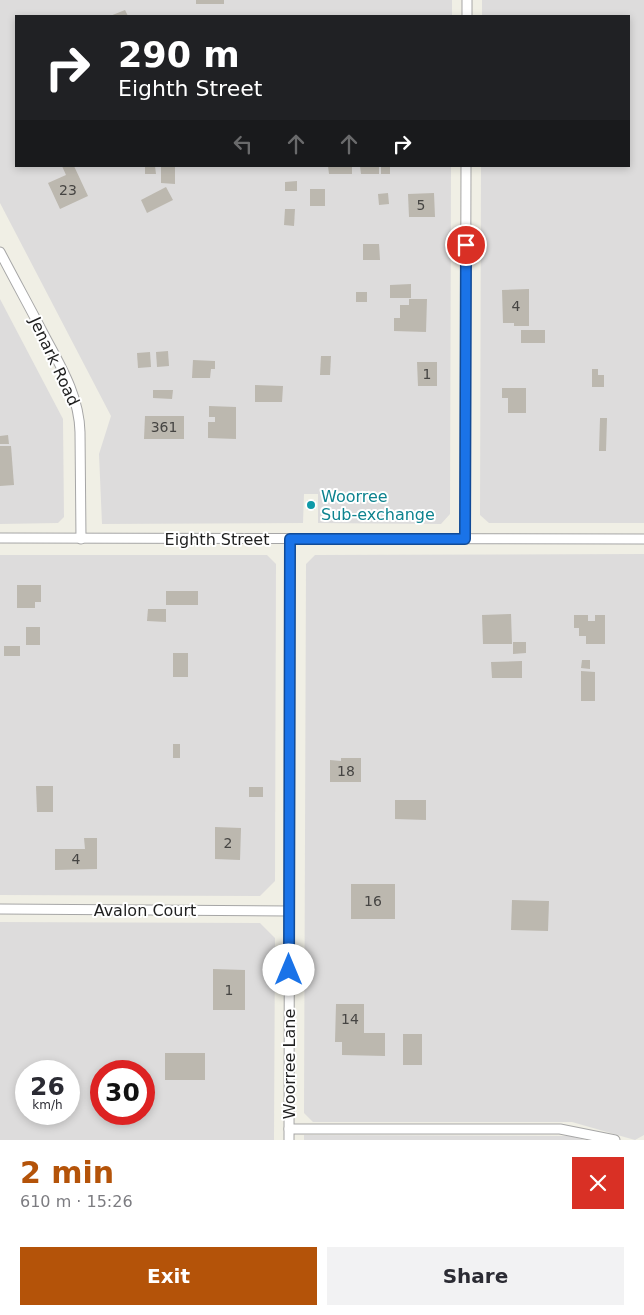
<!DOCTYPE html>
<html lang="en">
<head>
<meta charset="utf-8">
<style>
  :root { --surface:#fff; --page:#f2f2f3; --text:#2b2b33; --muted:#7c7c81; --accent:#b45309 }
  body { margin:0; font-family:"DejaVu Sans",sans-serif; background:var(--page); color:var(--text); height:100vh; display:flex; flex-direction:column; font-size:19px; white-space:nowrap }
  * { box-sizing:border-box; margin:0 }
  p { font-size:16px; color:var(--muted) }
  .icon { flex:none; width:28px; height:28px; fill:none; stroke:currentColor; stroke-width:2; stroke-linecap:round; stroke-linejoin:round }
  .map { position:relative; height:1140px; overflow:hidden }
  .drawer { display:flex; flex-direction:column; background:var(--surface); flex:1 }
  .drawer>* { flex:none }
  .guide { position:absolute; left:15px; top:15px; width:615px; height:152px; border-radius:0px; box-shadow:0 2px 8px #0003; background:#202124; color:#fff; overflow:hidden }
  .speed { position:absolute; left:15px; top:1060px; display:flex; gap:10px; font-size:25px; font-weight:700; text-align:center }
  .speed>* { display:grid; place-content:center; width:65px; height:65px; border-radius:50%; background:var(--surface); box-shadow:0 2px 8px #0003; line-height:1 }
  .speed small { font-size:12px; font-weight:400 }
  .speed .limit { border:8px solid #d22; background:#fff; color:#111 }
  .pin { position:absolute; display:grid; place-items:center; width:42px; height:42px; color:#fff; margin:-21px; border:2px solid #fff; border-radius:50%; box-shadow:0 1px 5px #0007 }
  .me { position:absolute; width:55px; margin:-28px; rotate:0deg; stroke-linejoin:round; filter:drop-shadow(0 0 4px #0008) }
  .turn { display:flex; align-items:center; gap:18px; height:105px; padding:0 20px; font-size:22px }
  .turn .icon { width:65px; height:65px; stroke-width:2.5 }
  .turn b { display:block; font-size:35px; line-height:42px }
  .lanes { display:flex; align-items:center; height:48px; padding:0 20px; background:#0003; justify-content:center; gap:25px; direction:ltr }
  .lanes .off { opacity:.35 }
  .round { display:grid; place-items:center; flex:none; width:52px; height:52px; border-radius:0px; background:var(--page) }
  .overview { display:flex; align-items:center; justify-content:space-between; height:85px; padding:0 20px }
  h1 { font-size:30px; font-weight:700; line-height:38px; color:var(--accent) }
  .action { display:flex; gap:10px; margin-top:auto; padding:10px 20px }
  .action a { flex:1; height:58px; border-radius:0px; background:var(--accent); color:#fff; font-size:20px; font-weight:700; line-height:58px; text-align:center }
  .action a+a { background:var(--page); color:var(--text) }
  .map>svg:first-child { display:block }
</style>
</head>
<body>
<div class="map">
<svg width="644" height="1140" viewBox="0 0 644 1140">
  <rect width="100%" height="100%" fill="#f0efe5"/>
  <!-- residential -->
  <g fill="#dddcdc" fill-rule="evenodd">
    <polygon points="0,0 452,0 452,16 16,16 16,166 451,166 450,514 441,524 318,523 318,494 304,494 303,523 102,524 99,454 111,416 0,203"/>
    <polygon points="482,0 644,0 644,523 489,523 480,515 481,166 629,166 629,16 482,16"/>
    <polygon points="0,299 63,419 64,517 58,523 0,524"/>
    <polygon points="644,554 644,1135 635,1140 572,1122 313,1122 304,1113 306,564 315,555"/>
    <polygon points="0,555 267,555 276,564 275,881 260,896 0,895"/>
    <path d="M0 922 260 923 275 938 274 1140H0ZM26 1071H69V1114H26ZM101 1071H144V1114H101Z"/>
    <polygon points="304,1135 570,1136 585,1140 304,1140"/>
  </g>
  <!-- building -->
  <g fill="#bcb8af">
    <rect x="196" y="0" width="28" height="4"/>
    <polygon points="125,10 128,16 110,16"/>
    <polygon points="62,166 74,166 88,196 60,209 48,183 66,175"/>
    <polygon points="145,166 155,166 156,174 145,174"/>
    <polygon points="161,166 175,166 175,184 161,183"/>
    <polygon points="328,166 352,166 352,174 329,174"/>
    <polygon points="360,166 379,166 379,174 361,174"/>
    <rect x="381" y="166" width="9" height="8"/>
    <polygon points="297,181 297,191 285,191 285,182"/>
    <polygon points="166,187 173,200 147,213 141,200"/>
    <rect x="310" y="189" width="15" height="17"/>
    <polygon points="388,193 389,204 379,205 378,194"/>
    <polygon points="434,193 435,217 409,217 408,194"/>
    <polygon points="285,209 295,209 294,226 284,225"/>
    <polygon points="363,244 379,244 380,260 363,260"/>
    <polygon points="411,284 411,298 390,298 390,285"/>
    <polygon points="529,289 529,326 514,326 514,323 503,323 502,290"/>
    <rect x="356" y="292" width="11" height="10"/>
    <polygon points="409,299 427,299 426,332 394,331 394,318 400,318 400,305 409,305"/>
    <rect x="521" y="330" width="24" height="13"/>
    <polygon points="168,351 169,366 157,367 156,352"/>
    <polygon points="150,352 151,367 138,368 137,353"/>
    <polygon points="321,356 331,356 330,375 320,375"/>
    <polygon points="193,360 215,361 215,369 211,369 210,378 192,378"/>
    <polygon points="417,362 437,362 437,386 418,386"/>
    <polygon points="592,369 598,369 598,375 604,375 604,387 592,387"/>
    <polygon points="255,385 283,386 282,402 255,402"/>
    <polygon points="502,388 526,388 526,413 508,413 508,398 502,398"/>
    <polygon points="153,390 173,390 172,399 153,398"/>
    <polygon points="209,406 236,407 236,439 208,438 208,422 215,422 215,417 209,417"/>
    <polygon points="145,416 184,416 184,439 144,439"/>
    <polygon points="600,418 607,418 606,451 599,451"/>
    <polygon points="8,435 9,444 0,444 0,436"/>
    <polygon points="0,446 11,446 14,485 0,486"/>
    <rect x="307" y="500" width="8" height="10"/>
    <polygon points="17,585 41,585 41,602 35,602 35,608 17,608"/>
    <rect x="166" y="591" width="32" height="14"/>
    <polygon points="148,609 166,609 166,622 147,621"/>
    <polygon points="511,614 512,644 483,644 482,615"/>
    <polygon points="574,615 588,615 588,621 595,621 595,615 605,615 605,644 586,644 586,636 579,636 579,628 574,628"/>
    <rect x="26" y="627" width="14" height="18"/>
    <polygon points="513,642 526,642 526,653 513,654"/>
    <rect x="4" y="646" width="16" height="10"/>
    <rect x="173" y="653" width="15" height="24"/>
    <polygon points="582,660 590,660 590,669 581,668"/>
    <polygon points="522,661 522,678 492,678 491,662"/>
    <polygon points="581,671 595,672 595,701 581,701"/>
    <rect x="173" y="744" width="7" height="14"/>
    <polygon points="341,758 361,758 361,782 330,782 330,760 341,761"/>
    <polygon points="36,786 53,786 53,812 37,812"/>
    <rect x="249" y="787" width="14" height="10"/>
    <polygon points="395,800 426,800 426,820 395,819"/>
    <polygon points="215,827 241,828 240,860 215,859"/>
    <polygon points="84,838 97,838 97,869 55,870 55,849 85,849"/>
    <rect x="351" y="884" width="44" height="35"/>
    <polygon points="512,900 549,901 548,931 511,930"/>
    <polygon points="213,969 245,970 245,1010 213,1010"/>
    <polygon points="336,1004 364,1004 364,1033 385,1033 385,1056 342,1055 342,1042 335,1042"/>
    <rect x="403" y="1034" width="19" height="31"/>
    <rect x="165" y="1053" width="40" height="27"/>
  </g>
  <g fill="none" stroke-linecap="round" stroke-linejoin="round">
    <!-- minor casing -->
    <g stroke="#a6a6a6" stroke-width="11">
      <g id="minor">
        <polyline points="467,16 467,0"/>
        <path d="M0 252C14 279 29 306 43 333 60 365 79 395 80 432L81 539"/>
        <polyline points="0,538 644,539"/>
        <polyline points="465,539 466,166"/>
        <polyline points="0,909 289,911"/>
        <polyline points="289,1129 560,1129 615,1140"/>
        <polyline points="289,1140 290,539"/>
      </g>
    </g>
    <!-- minor -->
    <use href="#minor" stroke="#fff" stroke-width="9"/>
  </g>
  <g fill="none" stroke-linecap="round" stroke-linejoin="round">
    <!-- route casing -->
    <g stroke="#114b97" stroke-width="12">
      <polyline id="route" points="289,970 290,539 465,539 466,245"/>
    </g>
    <!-- route -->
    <use href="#route" stroke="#1a73e8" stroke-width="9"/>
  </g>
  <!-- markers -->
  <circle fill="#0f9aa8" stroke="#fff" stroke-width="2" cx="311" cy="505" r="5"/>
  <g text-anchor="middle" stroke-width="4" stroke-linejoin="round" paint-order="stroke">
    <!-- number labels -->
    <g font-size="14" fill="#464543">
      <text x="68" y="195">23</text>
      <text x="421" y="210">5</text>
      <text x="516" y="311">4</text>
      <text x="427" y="379">1</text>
      <text x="164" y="432">361</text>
      <text x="346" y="776">18</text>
      <text x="228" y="848">2</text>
      <text x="76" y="864">4</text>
      <text x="373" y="906">16</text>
      <text x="229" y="995">1</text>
      <text x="350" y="1024">14</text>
    </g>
    <!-- street labels -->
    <g font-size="16" fill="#1f1f1f" stroke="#fff">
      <text transform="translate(55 361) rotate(65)" y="6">Jenark Road</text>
      <text x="217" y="545">Eighth Street</text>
      <text x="145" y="916">Avalon Court</text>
      <text transform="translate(289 1064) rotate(-90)" y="6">Woorree Lane</text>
    </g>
    <!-- culture labels -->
    <g font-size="16" fill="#0d838f" stroke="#fff" text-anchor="start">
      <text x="321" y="502">Woorree<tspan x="321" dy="18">Sub-exchange</tspan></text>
    </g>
  </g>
</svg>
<div class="speed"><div>26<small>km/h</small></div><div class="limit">30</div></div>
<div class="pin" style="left:466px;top:245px;background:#d93025"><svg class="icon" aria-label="arrive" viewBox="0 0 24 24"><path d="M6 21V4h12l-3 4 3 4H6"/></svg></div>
<svg class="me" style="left:289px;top:970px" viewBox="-20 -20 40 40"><circle r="19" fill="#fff"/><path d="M0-13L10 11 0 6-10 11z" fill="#1a73e8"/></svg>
<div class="guide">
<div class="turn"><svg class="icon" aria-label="right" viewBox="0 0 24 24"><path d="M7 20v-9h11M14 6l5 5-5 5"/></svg><div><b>290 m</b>Eighth Street</div></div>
<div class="lanes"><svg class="icon off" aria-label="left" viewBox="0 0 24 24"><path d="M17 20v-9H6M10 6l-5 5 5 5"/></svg><svg class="icon off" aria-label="ahead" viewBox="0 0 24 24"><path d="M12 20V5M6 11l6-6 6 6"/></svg><svg class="icon off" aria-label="ahead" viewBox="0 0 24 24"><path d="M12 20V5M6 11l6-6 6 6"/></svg><svg class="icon" aria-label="right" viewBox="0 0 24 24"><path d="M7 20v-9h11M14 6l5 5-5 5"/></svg></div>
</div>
</div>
<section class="drawer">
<div class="overview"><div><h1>2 min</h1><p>610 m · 15:26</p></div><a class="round" style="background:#d93025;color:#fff"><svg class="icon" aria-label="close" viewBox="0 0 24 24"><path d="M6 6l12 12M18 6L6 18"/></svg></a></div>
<div class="action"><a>Exit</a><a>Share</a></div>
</section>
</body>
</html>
